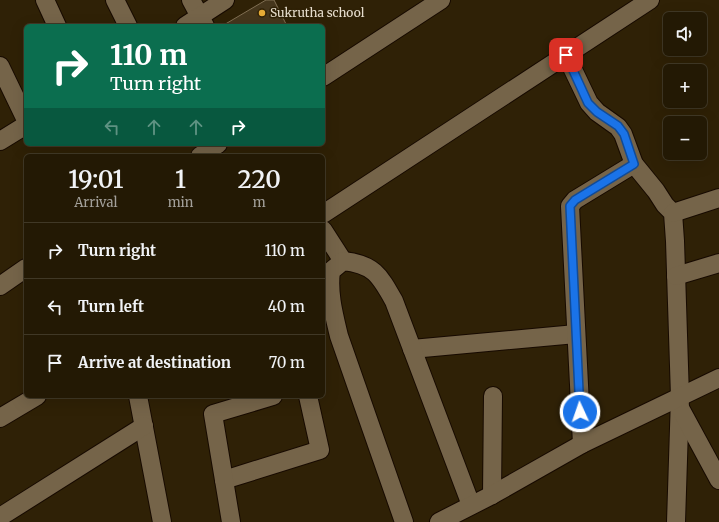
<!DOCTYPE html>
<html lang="en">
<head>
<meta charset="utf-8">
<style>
  :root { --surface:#231904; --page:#2b220e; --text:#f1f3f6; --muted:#a3a09a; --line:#403826 }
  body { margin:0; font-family:Merriweather,serif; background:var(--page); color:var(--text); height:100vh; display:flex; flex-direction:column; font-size:15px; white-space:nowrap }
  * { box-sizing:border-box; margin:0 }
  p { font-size:13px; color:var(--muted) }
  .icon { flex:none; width:22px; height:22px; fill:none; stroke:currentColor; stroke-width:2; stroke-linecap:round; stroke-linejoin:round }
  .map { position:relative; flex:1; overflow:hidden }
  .details { position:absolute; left:24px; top:154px; width:301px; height:244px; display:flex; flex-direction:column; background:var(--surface); border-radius:6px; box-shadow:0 4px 16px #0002,0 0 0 1px var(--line) }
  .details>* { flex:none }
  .banner { position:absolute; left:24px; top:24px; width:301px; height:122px; border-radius:6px; box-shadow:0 4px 16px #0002,0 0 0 1px var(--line); background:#0b6e4f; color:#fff; overflow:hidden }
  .fabs { position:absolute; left:663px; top:12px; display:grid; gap:8px }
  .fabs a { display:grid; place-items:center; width:44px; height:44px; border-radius:6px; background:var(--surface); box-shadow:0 4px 16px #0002,0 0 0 1px var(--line); font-size:20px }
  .pin { position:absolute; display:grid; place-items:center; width:34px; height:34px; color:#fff; margin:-17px; border-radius:8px; box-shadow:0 2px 6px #0006 }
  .me { position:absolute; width:44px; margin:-22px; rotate:357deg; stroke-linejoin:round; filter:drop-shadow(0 0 3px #0008) }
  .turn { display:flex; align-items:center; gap:14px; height:84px; padding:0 20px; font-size:18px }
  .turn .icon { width:52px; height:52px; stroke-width:2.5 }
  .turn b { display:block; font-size:28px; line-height:34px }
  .lanes { display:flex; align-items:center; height:38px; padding:0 20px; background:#0003; justify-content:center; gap:20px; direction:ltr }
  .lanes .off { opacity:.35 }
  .eta { display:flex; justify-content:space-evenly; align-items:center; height:68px; text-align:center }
  .eta b { font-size:24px; font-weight:600; line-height:28px }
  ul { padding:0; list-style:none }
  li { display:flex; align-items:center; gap:12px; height:56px; padding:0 20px; border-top:1px solid var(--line) }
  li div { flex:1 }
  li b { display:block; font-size:15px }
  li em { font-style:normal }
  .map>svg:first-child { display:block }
</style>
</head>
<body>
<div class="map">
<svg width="719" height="522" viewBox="0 0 719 522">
  <rect width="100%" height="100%" fill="#2f2106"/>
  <!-- building -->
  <polygon fill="#45361c" stroke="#806f53" points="266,0 274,0 287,26 222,26"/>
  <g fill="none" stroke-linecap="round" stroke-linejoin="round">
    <!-- minor casing -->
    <g stroke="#170a00" stroke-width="20">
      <g id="minor">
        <polyline points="45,0 57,26"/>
        <polyline points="115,0 128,26"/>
        <polyline points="191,0 205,26"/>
        <polyline points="185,26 225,0"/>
        <polyline points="566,55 589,103 597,112 618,127 623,134 634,164 656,191 665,205 673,213 675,241 680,397 676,522"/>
        <polyline points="0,66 26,120"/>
        <polyline points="323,77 441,0"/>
        <polyline points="0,141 26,125"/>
        <polyline points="200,156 218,144"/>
        <polyline points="673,213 719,198"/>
        <polyline points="323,214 650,0"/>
        <polyline points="323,230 343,261"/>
        <polyline points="676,276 719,263"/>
        <polyline points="0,286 26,268"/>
        <polyline points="412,349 576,334"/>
        <polyline points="138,396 162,522"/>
        <polyline points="680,408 719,480"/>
        <polyline points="0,418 37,396"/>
        <polyline points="582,444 570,206 575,200 634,164"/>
        <polyline points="224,480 320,450 308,396"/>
        <polyline points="492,495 493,396"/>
        <polyline points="0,517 144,426"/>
        <polyline points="231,522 213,414 273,396"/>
        <path d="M404 522 339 336C334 315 328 293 331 271L343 261C374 264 380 276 394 301L471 505"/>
        <polyline points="439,522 492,495 582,444 719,378"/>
      </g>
    </g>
    <!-- minor -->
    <use href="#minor" stroke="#756449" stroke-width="18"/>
  </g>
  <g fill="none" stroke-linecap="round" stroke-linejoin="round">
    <!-- route casing -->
    <g stroke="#114b97" stroke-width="10">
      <polyline id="route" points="566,55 588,103 597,112 618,126 624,134 634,164 575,200 570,206 580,412"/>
    </g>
    <!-- route -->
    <use href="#route" stroke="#1a73e8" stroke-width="7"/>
  </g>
  <!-- markers -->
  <circle fill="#e7ac36" stroke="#2f2106" stroke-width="1.5" cx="262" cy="13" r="4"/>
  <g text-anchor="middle" stroke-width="3" stroke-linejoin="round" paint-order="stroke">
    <!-- poi labels -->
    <g font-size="12" fill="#e6ddcd" stroke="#2f2106" text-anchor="start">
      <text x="270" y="17">Sukrutha school</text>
    </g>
  </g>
</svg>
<div class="fabs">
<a><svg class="icon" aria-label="sound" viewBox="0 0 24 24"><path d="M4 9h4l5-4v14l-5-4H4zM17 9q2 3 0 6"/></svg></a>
<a>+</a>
<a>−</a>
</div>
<div class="pin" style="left:566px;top:55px;background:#d93025"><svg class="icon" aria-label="arrive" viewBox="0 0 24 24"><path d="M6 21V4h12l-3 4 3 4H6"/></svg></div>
<svg class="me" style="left:580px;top:412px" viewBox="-20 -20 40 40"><circle r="17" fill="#1a73e8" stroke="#fff" stroke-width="3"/><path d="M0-11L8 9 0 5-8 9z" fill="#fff"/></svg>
<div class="banner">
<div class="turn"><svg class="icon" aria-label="right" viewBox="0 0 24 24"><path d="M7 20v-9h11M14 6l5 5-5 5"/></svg><div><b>110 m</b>Turn right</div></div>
<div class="lanes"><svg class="icon off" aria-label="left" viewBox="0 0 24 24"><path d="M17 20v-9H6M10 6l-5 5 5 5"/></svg><svg class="icon off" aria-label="ahead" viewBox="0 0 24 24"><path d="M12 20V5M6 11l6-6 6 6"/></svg><svg class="icon off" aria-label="ahead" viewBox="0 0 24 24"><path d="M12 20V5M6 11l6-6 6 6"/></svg><svg class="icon" aria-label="right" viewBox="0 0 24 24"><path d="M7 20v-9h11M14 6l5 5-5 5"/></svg></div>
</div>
<section class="details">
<div class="eta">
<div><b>19:01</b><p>Arrival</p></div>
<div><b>1</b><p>min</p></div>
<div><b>220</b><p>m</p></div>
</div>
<ul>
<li><svg class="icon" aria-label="right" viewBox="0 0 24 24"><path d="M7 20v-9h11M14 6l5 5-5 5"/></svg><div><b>Turn right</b></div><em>110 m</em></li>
<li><svg class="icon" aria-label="left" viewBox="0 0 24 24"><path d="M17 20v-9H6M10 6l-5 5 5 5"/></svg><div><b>Turn left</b></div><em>40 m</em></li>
<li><svg class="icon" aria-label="arrive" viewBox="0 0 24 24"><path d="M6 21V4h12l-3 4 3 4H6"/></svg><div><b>Arrive at destination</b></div><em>70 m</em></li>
</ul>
</section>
</div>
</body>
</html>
